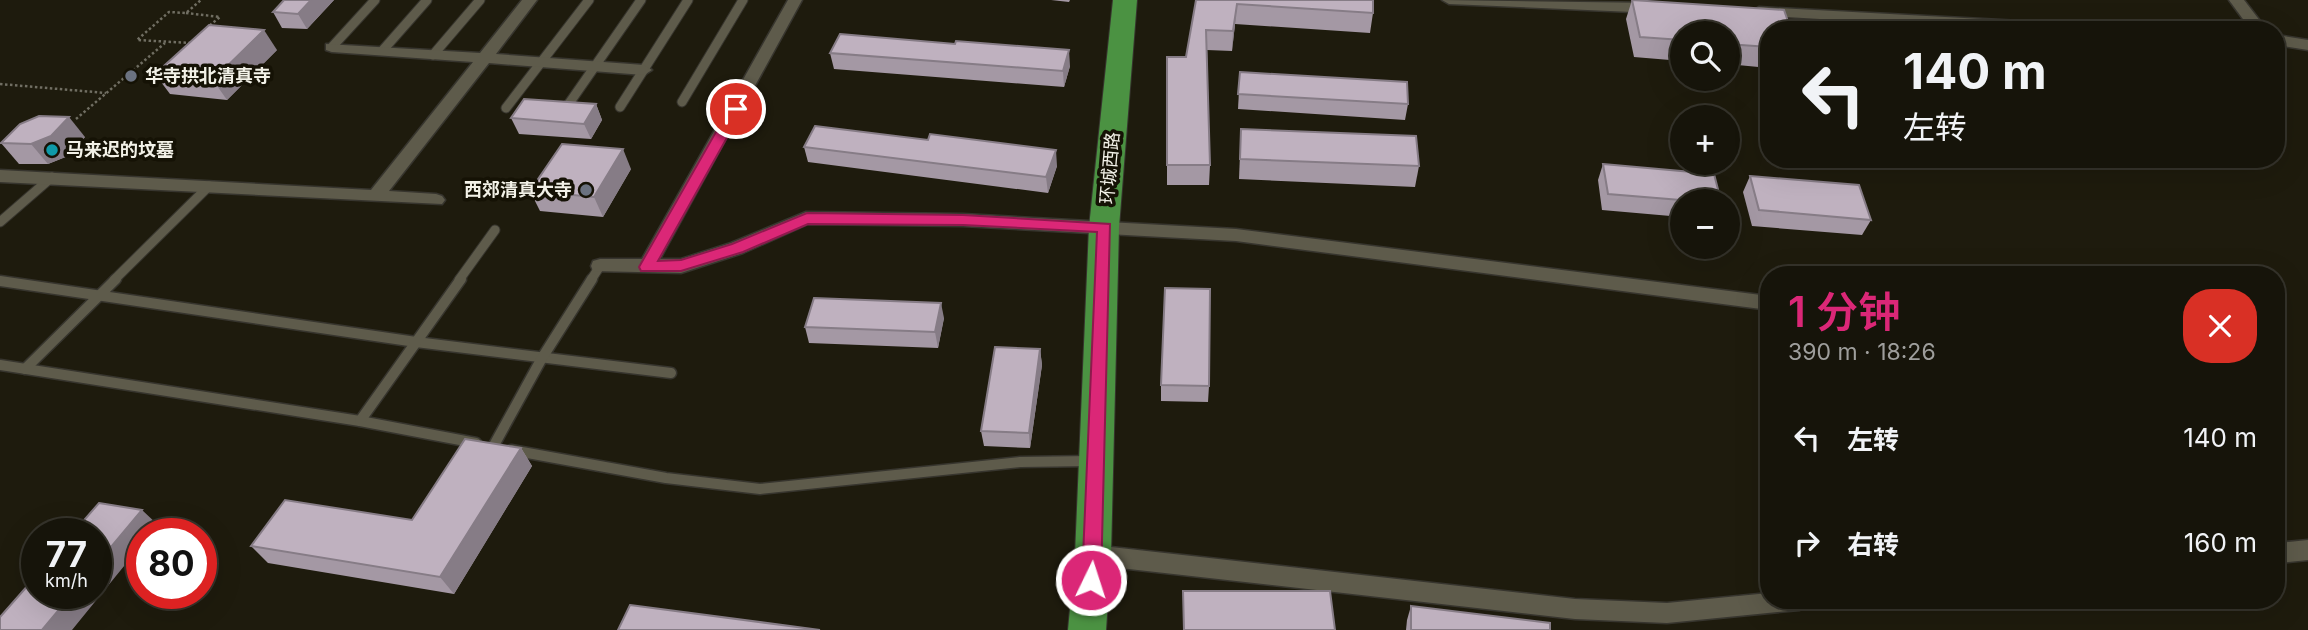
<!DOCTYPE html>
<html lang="zh">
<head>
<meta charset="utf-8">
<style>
  :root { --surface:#16140a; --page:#232118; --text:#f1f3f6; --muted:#9e9e9c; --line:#35332b; --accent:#db2777 }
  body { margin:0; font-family:Inter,"Noto Sans SC",sans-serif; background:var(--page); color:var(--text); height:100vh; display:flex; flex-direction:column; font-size:26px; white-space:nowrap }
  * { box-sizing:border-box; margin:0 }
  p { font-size:23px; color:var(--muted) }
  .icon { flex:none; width:38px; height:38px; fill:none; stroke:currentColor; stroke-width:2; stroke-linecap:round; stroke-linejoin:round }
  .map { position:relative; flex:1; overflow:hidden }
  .side { position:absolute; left:1760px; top:266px; width:525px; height:343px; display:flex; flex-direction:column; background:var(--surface); border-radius:28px; box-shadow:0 7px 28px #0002,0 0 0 2px var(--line) }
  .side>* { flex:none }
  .top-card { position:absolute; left:1760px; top:21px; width:525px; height:147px; border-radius:28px; box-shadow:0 7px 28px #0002,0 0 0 2px var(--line); background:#16140a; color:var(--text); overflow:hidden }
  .buttons { position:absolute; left:1670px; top:21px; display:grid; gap:14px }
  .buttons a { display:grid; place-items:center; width:70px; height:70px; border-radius:50%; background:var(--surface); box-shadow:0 7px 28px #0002,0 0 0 2px var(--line); font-size:35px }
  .speed { position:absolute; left:21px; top:518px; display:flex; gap:14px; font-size:35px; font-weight:700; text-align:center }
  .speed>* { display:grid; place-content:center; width:91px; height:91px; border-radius:50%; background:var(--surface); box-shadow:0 7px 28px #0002,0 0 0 2px var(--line); line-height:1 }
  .speed small { font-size:18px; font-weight:400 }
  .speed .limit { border:10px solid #d22; background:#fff; color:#111 }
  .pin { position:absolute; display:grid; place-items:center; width:60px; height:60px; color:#fff; margin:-30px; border:4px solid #fff; border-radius:50%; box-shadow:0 2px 7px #0007 }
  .me { position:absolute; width:77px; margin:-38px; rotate:4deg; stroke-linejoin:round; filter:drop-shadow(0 0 5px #0008) }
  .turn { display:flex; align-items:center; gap:24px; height:147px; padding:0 28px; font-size:32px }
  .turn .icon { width:91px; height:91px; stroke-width:2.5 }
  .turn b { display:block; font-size:49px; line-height:60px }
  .round { display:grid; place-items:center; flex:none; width:74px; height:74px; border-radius:28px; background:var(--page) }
  .headline { display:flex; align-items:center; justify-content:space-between; height:119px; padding:0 28px }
  h1 { font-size:42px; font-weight:600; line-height:52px; color:var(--accent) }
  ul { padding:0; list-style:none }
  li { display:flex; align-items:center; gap:21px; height:105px; padding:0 28px }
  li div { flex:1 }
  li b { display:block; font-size:26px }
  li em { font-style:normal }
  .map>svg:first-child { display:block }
</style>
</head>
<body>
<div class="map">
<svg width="2308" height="630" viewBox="0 0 2308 630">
  <rect width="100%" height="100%" fill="#1e1b0d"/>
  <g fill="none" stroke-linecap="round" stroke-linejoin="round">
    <!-- service-far1 casing -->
    <g stroke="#37352e" stroke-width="11">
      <g id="service-far1">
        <polyline points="332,47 375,0"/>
        <polyline points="383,50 427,0"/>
        <polyline points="433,55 480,0"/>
        <polyline points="682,102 743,0"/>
        <polyline points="568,105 641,0"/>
        <polyline points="620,107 688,0"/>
        <polyline points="506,108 589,0"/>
        <polyline points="0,222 52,177"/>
        <polyline points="114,280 209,186"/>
        <polyline points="459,280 495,230"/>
        <polyline points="591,280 600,266"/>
      </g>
    </g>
    <!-- service casing -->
    <g stroke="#37352e" stroke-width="13">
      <g id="service">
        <polyline points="0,281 416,342 671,373"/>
        <polyline points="0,365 360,421 476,443"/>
        <polyline points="25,369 116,279"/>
        <polyline points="360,421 461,279"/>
        <polyline points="493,447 542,358 592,279"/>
        <polyline points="511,450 666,478 760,489 1020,462 1090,461"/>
      </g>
    </g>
    <!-- minor casing -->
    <g stroke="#37352e" stroke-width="3">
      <g id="minor">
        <polygon points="522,0 537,0 496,54 644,65 652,70 644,75 489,63 389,191 436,194 442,196 445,200 442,204 0,182 0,170 371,190 473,62 332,52 326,50 326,44 480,53"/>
        <polygon points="788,0 802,0 660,259 681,259 731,243 806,212 963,214 1236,229 1769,296 1769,310 1236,241 963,226 808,224 743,253 681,273 593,271 591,266 593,261 600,259 642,259"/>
        <polygon points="1442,0 1656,3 1664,8 1656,13 1449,4"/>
        <polygon points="2229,0 2244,0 2267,30 2251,30"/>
        <polygon points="1759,7 2094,25 2102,30 2004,30 1754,15 1751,12"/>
        <polygon points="2277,35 2308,40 2308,50 2277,45"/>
        <polygon points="2308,540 2308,560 2277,563 2277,543"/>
        <polygon points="1093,545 1575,599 1667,603 1769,593 1769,600 1810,600 1807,607 1799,610 1667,623 1575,619 1093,565 1085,562 1082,555 1085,548"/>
      </g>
    </g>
    <!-- trunk casing -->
    <g stroke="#37352e" stroke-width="2">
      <polygon id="trunk" points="1113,0 1137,0 1119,227 1111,555 1106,630 1068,630 1075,555 1089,227"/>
    </g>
    <!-- path -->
    <g stroke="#706e62" stroke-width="2.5" stroke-dasharray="2.5 2.5" stroke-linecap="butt">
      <polyline points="186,13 220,17 209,26"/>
      <polyline points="191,43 137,40 169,12 186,13 201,0"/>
      <polyline points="0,84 106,93"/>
      <polyline points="76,119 165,43"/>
    </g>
    <!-- service-far1 -->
    <use href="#service-far1" stroke="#5e5b4b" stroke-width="9"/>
    <!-- service -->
    <use href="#service" stroke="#5e5b4b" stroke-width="10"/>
    <!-- minor -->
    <use href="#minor" fill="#5e5b4b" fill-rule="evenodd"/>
    <!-- trunk -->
    <use href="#trunk" fill="#4b9242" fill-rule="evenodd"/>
  </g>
  <!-- wall -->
  <g fill="#a498a4">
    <polygon points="284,0 334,0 307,29 282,28 273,12"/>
    <polygon points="1051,0 1070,0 1069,2"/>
    <polygon points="1196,0 1373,13 1370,33 1235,24 1232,51 1207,50 1210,165 1209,185 1167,185 1167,57 1186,57"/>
    <polygon points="1632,0 1769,30 1769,68 1727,64 1727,33 1682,33 1682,61 1634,57 1626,19"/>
    <polygon points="277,50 227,100 170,94 155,74"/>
    <polygon points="830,53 1070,66 1064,87 834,69"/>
    <polygon points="1240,72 1408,104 1405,120 1238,109"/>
    <polygon points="596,104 602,120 591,139 519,134 511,118"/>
    <polygon points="1241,129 1419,166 1415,187 1239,179"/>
    <polygon points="85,137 68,156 48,164 19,164 1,143"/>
    <polygon points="804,147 1057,166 1048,193 808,162"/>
    <polygon points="1603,164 1721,201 1682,201 1682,217 1602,210 1598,180"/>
    <polygon points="631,169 603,217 540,211 530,191"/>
    <polygon points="1750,176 1871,220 1862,235 1752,226 1743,192"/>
    <polygon points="944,318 938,348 809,343 805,327"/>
    <polygon points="1040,349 1042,365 1030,448 984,446 981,431"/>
    <polygon points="1161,385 1209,386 1208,402 1161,401"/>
    <polygon points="521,448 532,466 454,594 268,563 251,546 412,520"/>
    <polygon points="1411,606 1550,630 1406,630 1407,620"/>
  </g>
  <!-- shaded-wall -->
  <g fill="#867c86">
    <polygon points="311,0 334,0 307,29 298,14"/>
    <polygon points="1237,4 1235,24 1232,51 1233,31"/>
    <polygon points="264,30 277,50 227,100 213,80"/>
    <polygon points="1069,50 1070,66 1064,87 1063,71"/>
    <polygon points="596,104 602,120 591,139 584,124"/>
    <polygon points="69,117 85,137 68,156 48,164 31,144"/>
    <polygon points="623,149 631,169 603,217 594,197"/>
    <polygon points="1056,150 1057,166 1048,193 1046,177"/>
    <polygon points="941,303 944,318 938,348 935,332"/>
    <polygon points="1040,349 1042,365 1030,448 1029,433"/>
    <polygon points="521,448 532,466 454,594 440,577"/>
    <polygon points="142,510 158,525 150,534 142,534 142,544 72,630 42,630 73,593 96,593 96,565"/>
  </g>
  <!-- building -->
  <g fill="#bfb1bf" stroke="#867c86" stroke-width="2">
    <polygon points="284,0 311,0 298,14 273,12"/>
    <polygon points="1196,0 1373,0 1373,13 1237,4 1233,31 1206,30 1210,165 1167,165 1167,57 1186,57"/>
    <polygon points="1632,0 1784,10 1791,30 1769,30 1769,47 1727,44 1727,33 1682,33 1682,40 1640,37"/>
    <polygon points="209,25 264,30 213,80 155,74"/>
    <polygon points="840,34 955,44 956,41 1069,50 1063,71 830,53"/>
    <polygon points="1240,72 1407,82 1408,104 1238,94"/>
    <polygon points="524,99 596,104 584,124 511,118"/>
    <polygon points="39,116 69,117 51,136 31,144 1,143 20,124"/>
    <polygon points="815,126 928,140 930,134 1056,150 1046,177 804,147"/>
    <polygon points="1241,129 1416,136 1419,166 1240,159"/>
    <polygon points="562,144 623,149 594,197 530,191"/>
    <polygon points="1603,164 1714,174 1721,201 1693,201 1608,194"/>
    <polygon points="1750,176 1859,185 1871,220 1759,210"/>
    <polygon points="1165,288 1210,289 1209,386 1161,385"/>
    <polygon points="814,298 941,303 935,332 805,327"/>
    <polygon points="995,347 1040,349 1029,433 981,431"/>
    <polygon points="465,439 521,448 440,577 251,546 285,500 412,520"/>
    <polygon points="99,503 142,510 96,565 96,534 72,534"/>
    <polygon points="37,575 37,593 73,593 42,630 0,630 0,617"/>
    <polygon points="1183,591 1330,591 1335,630 1184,630"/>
    <polygon points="630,605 820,630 618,630"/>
    <polygon points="1411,606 1550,623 1550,630 1411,630"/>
  </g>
  <!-- route -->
  <polygon fill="#db2777" stroke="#8e194d" stroke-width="2" points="736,105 743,109 658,261 681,260 732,244 807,213 963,215 1110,224 1101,580 1098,586 1091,588 1085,586 1082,580 1097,232 963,225 808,224 743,252 681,271 641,271 639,267 729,109"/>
  <!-- markers -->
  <g fill="#6b7280" stroke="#151205" stroke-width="2.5">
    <circle cx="131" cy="76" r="7"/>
    <circle cx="586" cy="190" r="7"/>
  </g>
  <circle fill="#0f9aa8" stroke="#151205" stroke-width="2.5" cx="52" cy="150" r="7"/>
  <g text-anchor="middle" stroke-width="7" stroke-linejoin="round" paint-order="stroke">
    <!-- poi labels -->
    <g font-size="18" font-weight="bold" fill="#f2f1e7" stroke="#151205" text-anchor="start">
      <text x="145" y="82">华寺拱北清真寺</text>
      <text x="66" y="156">马来迟的坟墓</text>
      <text x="572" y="196" text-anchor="end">西郊清真大寺</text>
    </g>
    <!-- street labels -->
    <g font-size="18" fill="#f2f1e7" stroke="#151205">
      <text transform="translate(1110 168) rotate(-85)" y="6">环城西路</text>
    </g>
  </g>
</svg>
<div class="buttons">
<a><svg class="icon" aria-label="search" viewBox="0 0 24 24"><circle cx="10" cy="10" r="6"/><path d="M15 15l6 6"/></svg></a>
<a>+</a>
<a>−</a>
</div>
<div class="speed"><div>77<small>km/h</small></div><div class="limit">80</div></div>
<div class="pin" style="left:736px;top:109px;background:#d93025"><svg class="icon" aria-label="arrive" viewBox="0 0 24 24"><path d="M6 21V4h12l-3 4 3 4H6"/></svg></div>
<svg class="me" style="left:1091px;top:580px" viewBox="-20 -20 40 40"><circle r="17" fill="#db2777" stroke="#fff" stroke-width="3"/><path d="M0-11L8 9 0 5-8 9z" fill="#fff"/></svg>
<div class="top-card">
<div class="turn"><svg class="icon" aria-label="left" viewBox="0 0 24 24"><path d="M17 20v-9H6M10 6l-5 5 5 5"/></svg><div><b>140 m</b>左转</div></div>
</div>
<section class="side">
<div class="headline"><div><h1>1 分钟</h1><p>390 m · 18:26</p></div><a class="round" style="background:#d93025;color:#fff"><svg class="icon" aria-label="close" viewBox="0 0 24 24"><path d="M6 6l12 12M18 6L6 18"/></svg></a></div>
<ul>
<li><svg class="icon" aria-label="left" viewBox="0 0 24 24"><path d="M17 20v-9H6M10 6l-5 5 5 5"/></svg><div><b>左转</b></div><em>140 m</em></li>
<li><svg class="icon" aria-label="right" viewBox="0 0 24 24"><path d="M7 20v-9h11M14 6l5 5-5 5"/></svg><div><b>右转</b></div><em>160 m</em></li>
</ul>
</section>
</div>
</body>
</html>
